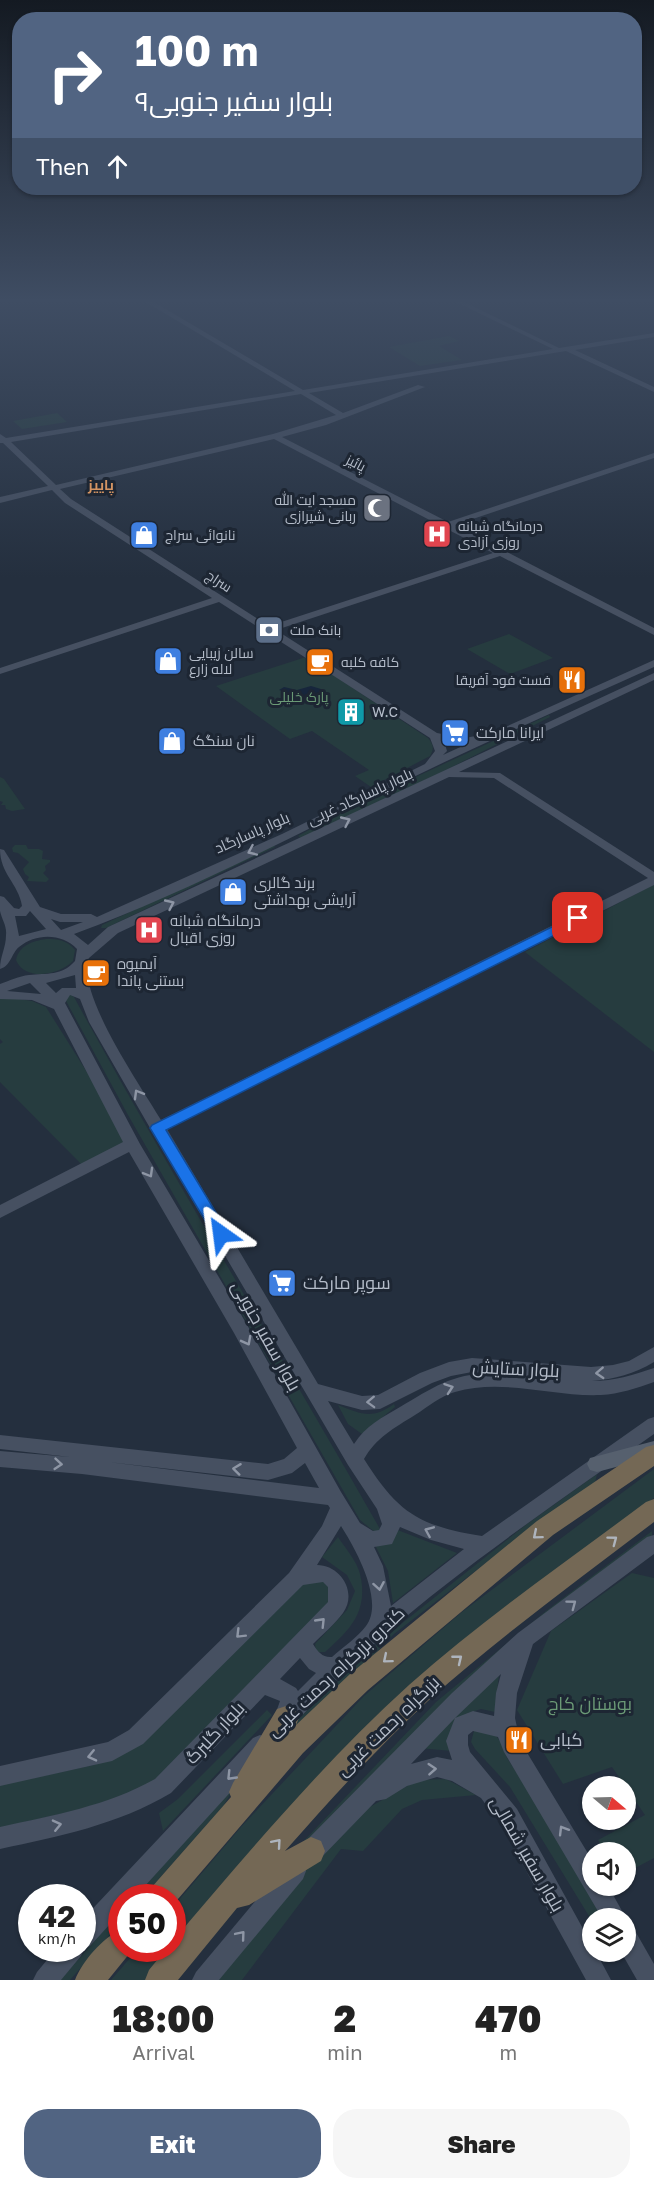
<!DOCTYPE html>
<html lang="en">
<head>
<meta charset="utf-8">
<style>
  :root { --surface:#fff; --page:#f6f6f6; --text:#222; --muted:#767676; --accent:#516482 }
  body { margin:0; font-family:"Golos Text",Cairo,sans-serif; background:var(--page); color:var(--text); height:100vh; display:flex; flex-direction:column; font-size:22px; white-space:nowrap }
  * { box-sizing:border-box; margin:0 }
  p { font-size:20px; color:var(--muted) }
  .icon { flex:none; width:33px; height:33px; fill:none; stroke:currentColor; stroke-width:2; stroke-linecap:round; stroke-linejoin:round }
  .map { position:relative; height:1980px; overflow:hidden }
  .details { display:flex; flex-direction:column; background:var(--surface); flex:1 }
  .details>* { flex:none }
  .banner { position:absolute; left:12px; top:12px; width:630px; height:183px; border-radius:24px; box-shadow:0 2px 4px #0004; background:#516482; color:#fff; overflow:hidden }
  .needle { width:39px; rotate:109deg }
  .tools { position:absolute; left:582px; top:1776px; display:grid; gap:12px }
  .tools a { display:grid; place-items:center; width:54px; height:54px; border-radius:50%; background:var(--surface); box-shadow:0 2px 4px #0004; font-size:30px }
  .speed { position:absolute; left:18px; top:1884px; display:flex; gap:12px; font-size:30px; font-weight:700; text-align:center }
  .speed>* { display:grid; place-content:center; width:78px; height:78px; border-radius:50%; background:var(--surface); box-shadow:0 2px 4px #0004; line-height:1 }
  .speed small { font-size:15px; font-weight:400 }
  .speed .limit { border:9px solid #d22; background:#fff; color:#111 }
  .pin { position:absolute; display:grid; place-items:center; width:51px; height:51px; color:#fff; margin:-26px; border-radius:12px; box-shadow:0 3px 9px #0006 }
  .me { position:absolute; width:66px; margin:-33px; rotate:329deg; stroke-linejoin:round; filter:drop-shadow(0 0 4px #0008) }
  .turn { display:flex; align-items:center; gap:21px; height:126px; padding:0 24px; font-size:27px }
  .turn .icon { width:78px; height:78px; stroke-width:2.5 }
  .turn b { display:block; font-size:42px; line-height:51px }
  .then { display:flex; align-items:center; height:57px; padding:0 24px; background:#0003; gap:12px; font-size:22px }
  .eta { display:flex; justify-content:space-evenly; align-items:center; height:102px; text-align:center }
  .eta b { font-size:36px; font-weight:800; line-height:42px }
  .action { display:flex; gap:12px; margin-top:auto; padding:12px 24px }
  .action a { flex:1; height:69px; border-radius:24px; background:var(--accent); color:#fff; font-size:24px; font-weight:800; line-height:69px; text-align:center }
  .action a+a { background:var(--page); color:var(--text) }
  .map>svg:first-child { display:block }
</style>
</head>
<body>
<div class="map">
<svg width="654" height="1980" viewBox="0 0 654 1980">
  <rect width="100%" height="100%" fill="#242f3e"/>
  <!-- green -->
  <g fill="#263c3f">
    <polygon points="449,336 459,341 439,346 462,360 420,366 389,347"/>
    <polygon points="57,413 67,422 22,429 13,421"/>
    <polygon points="509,634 553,658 510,674 467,649"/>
    <path d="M306 657 428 738C434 745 434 749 430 756L371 787 355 776 369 770 312 731 290 739 216 686Z"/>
    <polygon points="549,715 550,717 444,771 301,838 298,836 347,809"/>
    <polygon points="0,777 4,779 25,809 12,811 6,809 5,805 1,805 3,802 0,801"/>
    <polygon points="15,845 26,845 28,849 39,849 43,851 42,859 50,860 50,862 45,866 46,870 43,873 49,879 46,882 27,881 29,877 25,874 23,869 29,862 18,853 13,852 12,848"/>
    <polygon points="274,845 275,847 106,928 101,928 102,925"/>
    <polygon points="653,885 654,885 654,1052 525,952"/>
    <path d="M46 939C58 939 67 940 75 950L73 961C59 975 25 982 16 960 19 945 33 941 46 939Z"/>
    <path d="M70 994 74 997C172 1177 279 1351 380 1529L376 1533 360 1520 128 1115 65 999Z"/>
    <polygon points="13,998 32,1001 46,1007 132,1144 87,1170 0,1082 0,1044 3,1042 0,1039 0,999"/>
    <path d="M394 1404 395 1407 362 1434 348 1424 338 1405C361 1414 372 1420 394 1404Z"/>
    <polygon points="654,1469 654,1498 474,1632 147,1980 111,1980 138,1949 172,1948 173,1907 241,1827 364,1696 462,1612"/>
    <polygon points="597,1474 595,1483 500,1552 394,1634 272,1758 296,1721 386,1636 527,1524"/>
    <polygon points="395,1529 457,1553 393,1603 388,1571 375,1545"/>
    <polygon points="652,1531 652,1537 308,1845 299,1846 436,1702 546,1611"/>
    <path d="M338 1537C345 1548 357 1561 360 1574 369 1611 350 1630 325 1652H316L315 1644 347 1610 355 1591 347 1575 322 1557Z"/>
    <polygon points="632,1573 654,1578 654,1858 626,1873 626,1852 605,1852 598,1840 645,1815 612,1767 563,1784 517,1710 551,1631"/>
    <path d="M318 1579C329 1584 332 1589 333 1601L174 1766 129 1798 0 1828V1785L94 1765 299 1584Z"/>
    <polygon points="499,1674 495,1712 481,1709 468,1713 452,1751 418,1748"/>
    <polygon points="267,1710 272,1715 163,1831 159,1813 178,1799"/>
    <polygon points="492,1730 502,1744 507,1758 561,1839 607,1918 592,1918 592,1921 510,1787 475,1749 471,1742 474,1731"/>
    <polygon points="446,1779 476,1795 422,1800 402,1809 363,1851 341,1849 242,1980 211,1980 297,1875 359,1813 418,1780"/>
    <polygon points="238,1780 224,1805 143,1897 134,1898"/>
    <polygon points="121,1911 121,1922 70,1980 60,1980"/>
  </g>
  <!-- water -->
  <polygon fill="#17263c" points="311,686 321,689 322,694 313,697 299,696 290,700 285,697 288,693 279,690 284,687 297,690"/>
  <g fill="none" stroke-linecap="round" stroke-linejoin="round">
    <!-- secondary -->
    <g fill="#465061" fill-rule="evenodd">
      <path d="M144 301H152L303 390 553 349 454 301H462L559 348 654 333V337L575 350 654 387V392L566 351 309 393 343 413 418 385 425 387 326 425 282 437 448 522 654 453V458L455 525 654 628V635L500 556 276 630 437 733 464 738 476 736 481 738 654 660V667C568 706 482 743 397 785 291 837 186 893 74 934L88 945 108 927 654 673V680L459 772 500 773 654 872V885L167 1129 318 1384 362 1396 378 1395 420 1373 449 1362 472 1358 591 1367 613 1365 629 1361 654 1347V1362C634 1374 615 1379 592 1381 614 1381 633 1375 654 1368V1382C637 1388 619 1394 601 1395 552 1397 503 1378 455 1392 440 1396 428 1407 415 1415 394 1428 376 1438 364 1459 398 1513 419 1526 482 1536L648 1419 654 1417V1434C562 1499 469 1562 384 1635 351 1664 321 1696 290 1728L283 1731 276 1728 273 1721 280 1701 265 1695 171 1793C117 1825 60 1836 0 1849V1827C54 1815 107 1806 155 1779L328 1602V1587L323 1582 303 1585 143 1744 112 1761 0 1786V1766L108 1742 129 1730 289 1573 322 1526 330 1508 328 1505 82 1474 0 1467V1451L70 1457 0 1449V1435L268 1464 284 1459 297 1448 234 1333 129 1152 0 1218V1205L123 1142 54 1009 32 1000 0 999V984C9 981 19 976 29 975 47 973 62 976 75 961L77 949C62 933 36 933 19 947 11 954 11 966 0 969 0 956 6 948 6 935 7 926 2 920 0 911 0 907 0 901 0 896L4 897 14 908 19 909 22 906C18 883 0 874 0 849L4 850 40 907 61 914H91L97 917 282 834 425 764 435 751 430 738 219 602 0 674V668L212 598 65 503 52 490 0 503V497L48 486 3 443H0V434L6 438 295 391ZM301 394 336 415 273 434 56 485 11 442ZM274 439 493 553 269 626 71 499 60 489ZM444 741 469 743 443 755 447 751ZM449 777 494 778 648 878 161 1120C142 1088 75 992 89 958L118 933ZM30 911 46 929 19 936 15 916H26ZM51 919 60 922H83L61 930ZM75 975 76 988H62L56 993 46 983ZM30 983 41 994 7 991ZM70 995 80 999 89 1022 150 1128 348 1465 377 1509 382 1524 379 1530 373 1531 360 1523 341 1492 246 1323 140 1144 65 1003ZM472 1372 490 1373C452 1374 432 1388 400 1407 383 1417 365 1426 354 1444L328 1401 362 1410 380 1409 432 1383 451 1376ZM108 1462 268 1480 292 1473 305 1463 319 1488ZM341 1526C355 1548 385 1601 366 1626 358 1637 343 1647 332 1657 323 1658 318 1652 313 1644 323 1634 335 1624 343 1613 358 1592 340 1565 317 1565ZM400 1527 431 1540 464 1549 391 1606 383 1566 374 1547 392 1544ZM300 1658 309 1669 316 1673 298 1691 296 1688 280 1679Z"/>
      <path d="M654 1535V1554L533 1644 517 1693 515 1718 520 1741 592 1860V1886H608L626 1918V1920V1918H602L504 1752 498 1737 473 1731 468 1735V1745L470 1752 517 1809 592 1945V1952H596L611 1980H586L501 1825 481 1798 452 1781 437 1777 407 1786 386 1799 376 1801 317 1862 309 1865 301 1862 298 1854 301 1846 452 1693 518 1633 647 1537ZM501 1674 496 1693 494 1716 473 1711 455 1718ZM455 1718 446 1741 452 1760 437 1757 411 1764Z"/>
      <polygon points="260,1735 267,1738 271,1745 267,1752 134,1898 122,1898 122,1911 90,1946 84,1949 81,1956 61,1980 33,1980 37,1972 57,1948 82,1948 82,1920 253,1738"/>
      <polygon points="295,1860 303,1863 306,1871 303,1879 219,1980 192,1980 196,1972 287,1863"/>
      <polygon points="626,1925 634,1929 654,1964 654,1980 637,1980 621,1952 626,1952"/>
    </g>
    <!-- primary -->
    <polygon fill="#56606e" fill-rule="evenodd" points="654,1441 654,1457 597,1472 590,1470 587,1464 590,1458"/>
    <!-- highway -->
    <g fill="#746855" fill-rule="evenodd">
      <polygon points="654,1445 654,1466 553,1535 368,1690 303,1753 172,1906 172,1898 147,1898 151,1888 231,1797 229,1792 233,1783 277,1709 286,1706 295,1709 299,1718 296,1725 350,1674 537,1521 646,1447"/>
      <path d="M654 1499V1522C578 1580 501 1636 429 1700 378 1747 331 1799 285 1851L311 1837 321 1841 325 1851 321 1861 249 1905 237 1908 178 1980H145L149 1970 167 1948H172V1942C248 1853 322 1764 409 1685 483 1619 566 1562 646 1502Z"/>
      <path d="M122 1929V1948H134L108 1980H75C82 1962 103 1937 122 1929Z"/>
    </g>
  </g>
  <!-- one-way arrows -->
  <defs><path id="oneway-chevron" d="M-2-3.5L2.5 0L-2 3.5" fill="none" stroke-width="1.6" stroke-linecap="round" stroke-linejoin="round" transform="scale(1.5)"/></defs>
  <g stroke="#8e96a5">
    <use href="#oneway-chevron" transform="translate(346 821) rotate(-25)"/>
    <use href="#oneway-chevron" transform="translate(252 851) rotate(156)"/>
    <use href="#oneway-chevron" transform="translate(170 904) rotate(-25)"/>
    <use href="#oneway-chevron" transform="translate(138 1094) rotate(-120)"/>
    <use href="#oneway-chevron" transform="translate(149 1173) rotate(60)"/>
    <use href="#oneway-chevron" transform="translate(247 1341) rotate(62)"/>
    <use href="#oneway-chevron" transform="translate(600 1373) rotate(177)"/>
    <use href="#oneway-chevron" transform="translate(449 1388) rotate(-19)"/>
    <use href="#oneway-chevron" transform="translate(371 1402) rotate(178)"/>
    <use href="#oneway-chevron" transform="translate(58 1464) rotate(5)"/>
    <use href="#oneway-chevron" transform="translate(237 1469) rotate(-173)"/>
    <use href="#oneway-chevron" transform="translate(429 1531) rotate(-157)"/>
    <use href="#oneway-chevron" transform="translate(379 1586) rotate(80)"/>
    <use href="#oneway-chevron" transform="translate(572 1604) rotate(-37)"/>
    <use href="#oneway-chevron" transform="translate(321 1622) rotate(-46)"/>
    <use href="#oneway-chevron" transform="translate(240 1634) rotate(135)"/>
    <use href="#oneway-chevron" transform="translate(92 1756) rotate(167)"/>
    <use href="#oneway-chevron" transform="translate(432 1769) rotate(-4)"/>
    <use href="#oneway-chevron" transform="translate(231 1776) rotate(134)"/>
    <use href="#oneway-chevron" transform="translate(57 1825) rotate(-13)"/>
    <use href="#oneway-chevron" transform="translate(563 1830) rotate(-121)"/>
    <use href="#oneway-chevron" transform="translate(241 1935) rotate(-50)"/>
  </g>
  <g stroke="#aeb4bd">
    <use href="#oneway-chevron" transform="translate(537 1535) rotate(140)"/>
    <use href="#oneway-chevron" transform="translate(613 1540) rotate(-37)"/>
    <use href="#oneway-chevron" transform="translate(387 1659) rotate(140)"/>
    <use href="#oneway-chevron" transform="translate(458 1659) rotate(-39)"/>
    <use href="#oneway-chevron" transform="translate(277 1843) rotate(-49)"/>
  </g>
  <!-- sky -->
  <linearGradient id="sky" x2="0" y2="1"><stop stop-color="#141a22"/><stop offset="0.52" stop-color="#3f4d63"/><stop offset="1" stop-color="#3f4d63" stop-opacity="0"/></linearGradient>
  <rect width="654" height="578" fill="url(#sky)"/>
  <!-- route -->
  <polygon fill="#1a73e8" stroke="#114b97" stroke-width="1.5" points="578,914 585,918 583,921 166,1130 229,1234 227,1239 216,1239 150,1128 152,1125"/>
  <!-- icons -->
  <defs>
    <g id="mosque-square" transform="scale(1.5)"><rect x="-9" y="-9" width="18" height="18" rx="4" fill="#6b7280" stroke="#1d2633"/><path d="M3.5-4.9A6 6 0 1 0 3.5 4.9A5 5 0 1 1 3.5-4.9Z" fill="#fff"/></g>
    <g id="hospital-square" transform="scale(1.5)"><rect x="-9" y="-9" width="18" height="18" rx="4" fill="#e0444e" stroke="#1d2633"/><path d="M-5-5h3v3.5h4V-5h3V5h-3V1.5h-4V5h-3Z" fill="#fff"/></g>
    <g id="shop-square" transform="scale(1.5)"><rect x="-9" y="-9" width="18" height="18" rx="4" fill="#3f7fe0" stroke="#1d2633"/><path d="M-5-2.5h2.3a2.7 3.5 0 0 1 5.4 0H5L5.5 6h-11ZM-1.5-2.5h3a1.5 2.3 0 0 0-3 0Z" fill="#fff"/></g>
    <g id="bank-square" transform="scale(1.5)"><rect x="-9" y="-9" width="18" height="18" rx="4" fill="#5c6f8a" stroke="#1d2633"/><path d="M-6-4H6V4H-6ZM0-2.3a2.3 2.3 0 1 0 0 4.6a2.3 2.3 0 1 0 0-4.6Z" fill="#fff"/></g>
    <g id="cafe-square" transform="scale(1.5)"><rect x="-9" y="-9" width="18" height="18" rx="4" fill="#e8710a" stroke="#1d2633"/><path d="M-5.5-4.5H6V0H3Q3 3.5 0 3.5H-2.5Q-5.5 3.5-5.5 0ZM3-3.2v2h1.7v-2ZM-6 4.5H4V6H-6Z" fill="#fff"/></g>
    <g id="restaurant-square" transform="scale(1.5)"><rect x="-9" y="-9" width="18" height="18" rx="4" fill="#e8710a" stroke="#1d2633"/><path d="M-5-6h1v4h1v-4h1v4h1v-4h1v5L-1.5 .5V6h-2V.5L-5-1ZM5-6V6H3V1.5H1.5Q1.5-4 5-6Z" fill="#fff"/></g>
    <g id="building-square" transform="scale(1.5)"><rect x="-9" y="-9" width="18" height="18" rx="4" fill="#0f9aa8" stroke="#1d2633"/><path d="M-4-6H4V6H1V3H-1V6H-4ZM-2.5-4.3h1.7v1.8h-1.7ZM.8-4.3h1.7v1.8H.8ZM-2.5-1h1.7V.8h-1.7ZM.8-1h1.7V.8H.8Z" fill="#fff"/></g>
    <g id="supermarket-square" transform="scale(1.5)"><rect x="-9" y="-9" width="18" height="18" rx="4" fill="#3f7fe0" stroke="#1d2633"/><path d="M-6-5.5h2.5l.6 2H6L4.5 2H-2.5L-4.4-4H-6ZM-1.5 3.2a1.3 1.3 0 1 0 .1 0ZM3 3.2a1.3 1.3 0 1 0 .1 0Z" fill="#fff"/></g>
  </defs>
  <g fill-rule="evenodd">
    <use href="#mosque-square" x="377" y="508"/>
    <use href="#hospital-square" x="437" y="534"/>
    <use href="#shop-square" x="144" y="535"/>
    <use href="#bank-square" x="269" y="630"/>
    <use href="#shop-square" x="168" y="661"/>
    <use href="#cafe-square" x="320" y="662"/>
    <use href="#restaurant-square" x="572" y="680"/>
    <use href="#building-square" x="351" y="712"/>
    <use href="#supermarket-square" x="455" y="733"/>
    <use href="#shop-square" x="172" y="741"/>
    <use href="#shop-square" x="233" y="892"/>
    <use href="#hospital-square" x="149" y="930"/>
    <use href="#cafe-square" x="96" y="973"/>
    <use href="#supermarket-square" x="282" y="1283"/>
    <use href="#restaurant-square" x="519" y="1740"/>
  </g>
  <g text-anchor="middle" stroke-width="6" stroke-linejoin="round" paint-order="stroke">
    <!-- far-street labels -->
    <g font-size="14" fill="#b4bcc9" stroke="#1d2633">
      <text transform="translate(356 463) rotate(27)" y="5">پائیز</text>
      <text transform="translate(219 581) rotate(33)" y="5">سراج</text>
    </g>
    <!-- far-neighbourhood labels -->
    <g font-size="14" font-weight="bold" fill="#d59563" stroke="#1d2633">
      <text x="101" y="490">پاییز</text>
    </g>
    <!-- far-poi labels -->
    <g font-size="14" fill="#b4bcc9" stroke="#1d2633" text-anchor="start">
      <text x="356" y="505" text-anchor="end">مسجد ایت الله<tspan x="356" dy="16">ربانی شیرازی</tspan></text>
      <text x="458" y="531">درمانگاه شبانه<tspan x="458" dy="16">روزی آزادی</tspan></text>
      <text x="165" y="540">نانوائی سراج</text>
      <text x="290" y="635">بانک ملت</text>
      <text x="189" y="658">سالن زیبایی<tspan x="189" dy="16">لاله زارع</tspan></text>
      <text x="341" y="667">کافه کلبه</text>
      <text x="551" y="685" text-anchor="end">فست فود آفریقا</text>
      <text x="372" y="717">W.C</text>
    </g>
    <!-- far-park labels -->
    <g font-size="14" fill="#6b9a76" stroke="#1d2633">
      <text x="299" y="702">پارک خلیلی</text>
    </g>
    <!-- poi labels -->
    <g font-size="15" fill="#b4bcc9" stroke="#1d2633" text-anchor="start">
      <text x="476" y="738">ایرانا مارکت</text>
      <text x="193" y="746">نان سنگک</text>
      <text x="254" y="888">برند گالری<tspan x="254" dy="17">آرایشی بهداشتی</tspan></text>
      <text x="170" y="926">درمانگاه شبانه<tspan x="170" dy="17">روزی اقبال</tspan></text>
      <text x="117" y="969">آبمیوه<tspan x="117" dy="17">بستنی پاندا</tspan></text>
    </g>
    <!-- street labels -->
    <g font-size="15" fill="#b4bcc9" stroke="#1d2633">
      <text transform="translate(360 797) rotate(-25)" y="5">بلوار پاسارگاد غربی</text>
      <text transform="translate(252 833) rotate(-24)" y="5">بلوار پاسارگاد</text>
    </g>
    <!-- near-poi labels -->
    <g font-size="18" fill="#b4bcc9" stroke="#1d2633" text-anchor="start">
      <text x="303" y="1289">سوپر مارکت</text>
      <text x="540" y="1746">کبابی</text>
    </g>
    <!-- near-street labels -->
    <g font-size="18" fill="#b4bcc9" stroke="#1d2633">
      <text transform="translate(266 1336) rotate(61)" y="6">بلوار سفیر جنوبی</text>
      <text transform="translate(516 1369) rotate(3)" y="6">بلوار ستایش</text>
      <text transform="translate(336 1672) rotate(-43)" y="6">کندرو بزرگراه رحمت غربی</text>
      <text transform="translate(388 1726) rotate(-44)" y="6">بزرگراه رحمت غربی</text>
      <text transform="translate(215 1733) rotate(-47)" y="6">بلوار گلبرگ</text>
      <text transform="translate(527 1854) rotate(60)" y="6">بلوار سفیر شمالی</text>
    </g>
    <!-- near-park labels -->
    <g font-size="18" fill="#6b9a76" stroke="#1d2633">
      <text x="590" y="1710">بوستان کاج</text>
    </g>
  </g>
</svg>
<div class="tools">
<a><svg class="needle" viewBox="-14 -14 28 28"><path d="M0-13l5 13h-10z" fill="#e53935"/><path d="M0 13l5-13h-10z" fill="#767676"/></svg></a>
<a><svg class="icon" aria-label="sound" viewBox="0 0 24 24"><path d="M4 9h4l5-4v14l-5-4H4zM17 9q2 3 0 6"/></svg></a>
<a><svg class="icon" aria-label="layers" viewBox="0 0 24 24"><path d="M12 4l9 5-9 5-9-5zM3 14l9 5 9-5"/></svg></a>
</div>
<div class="speed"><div>42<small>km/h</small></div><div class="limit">50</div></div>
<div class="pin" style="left:578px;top:918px;background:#d93025"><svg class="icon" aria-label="arrive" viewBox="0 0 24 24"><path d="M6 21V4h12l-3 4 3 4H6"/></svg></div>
<svg class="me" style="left:221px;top:1234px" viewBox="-20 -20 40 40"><path d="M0-17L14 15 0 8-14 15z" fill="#1a73e8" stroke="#fff" stroke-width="4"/></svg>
<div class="banner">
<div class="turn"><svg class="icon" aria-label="right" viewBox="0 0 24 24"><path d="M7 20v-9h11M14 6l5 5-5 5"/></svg><div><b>100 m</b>بلوار سفیر جنوبی۹</div></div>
<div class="then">Then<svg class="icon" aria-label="ahead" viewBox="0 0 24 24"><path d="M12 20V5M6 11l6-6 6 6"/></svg></div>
</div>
</div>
<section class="details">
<div class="eta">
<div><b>18:00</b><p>Arrival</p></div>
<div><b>2</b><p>min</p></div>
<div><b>470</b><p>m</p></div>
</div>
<div class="action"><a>Exit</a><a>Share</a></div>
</section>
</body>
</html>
